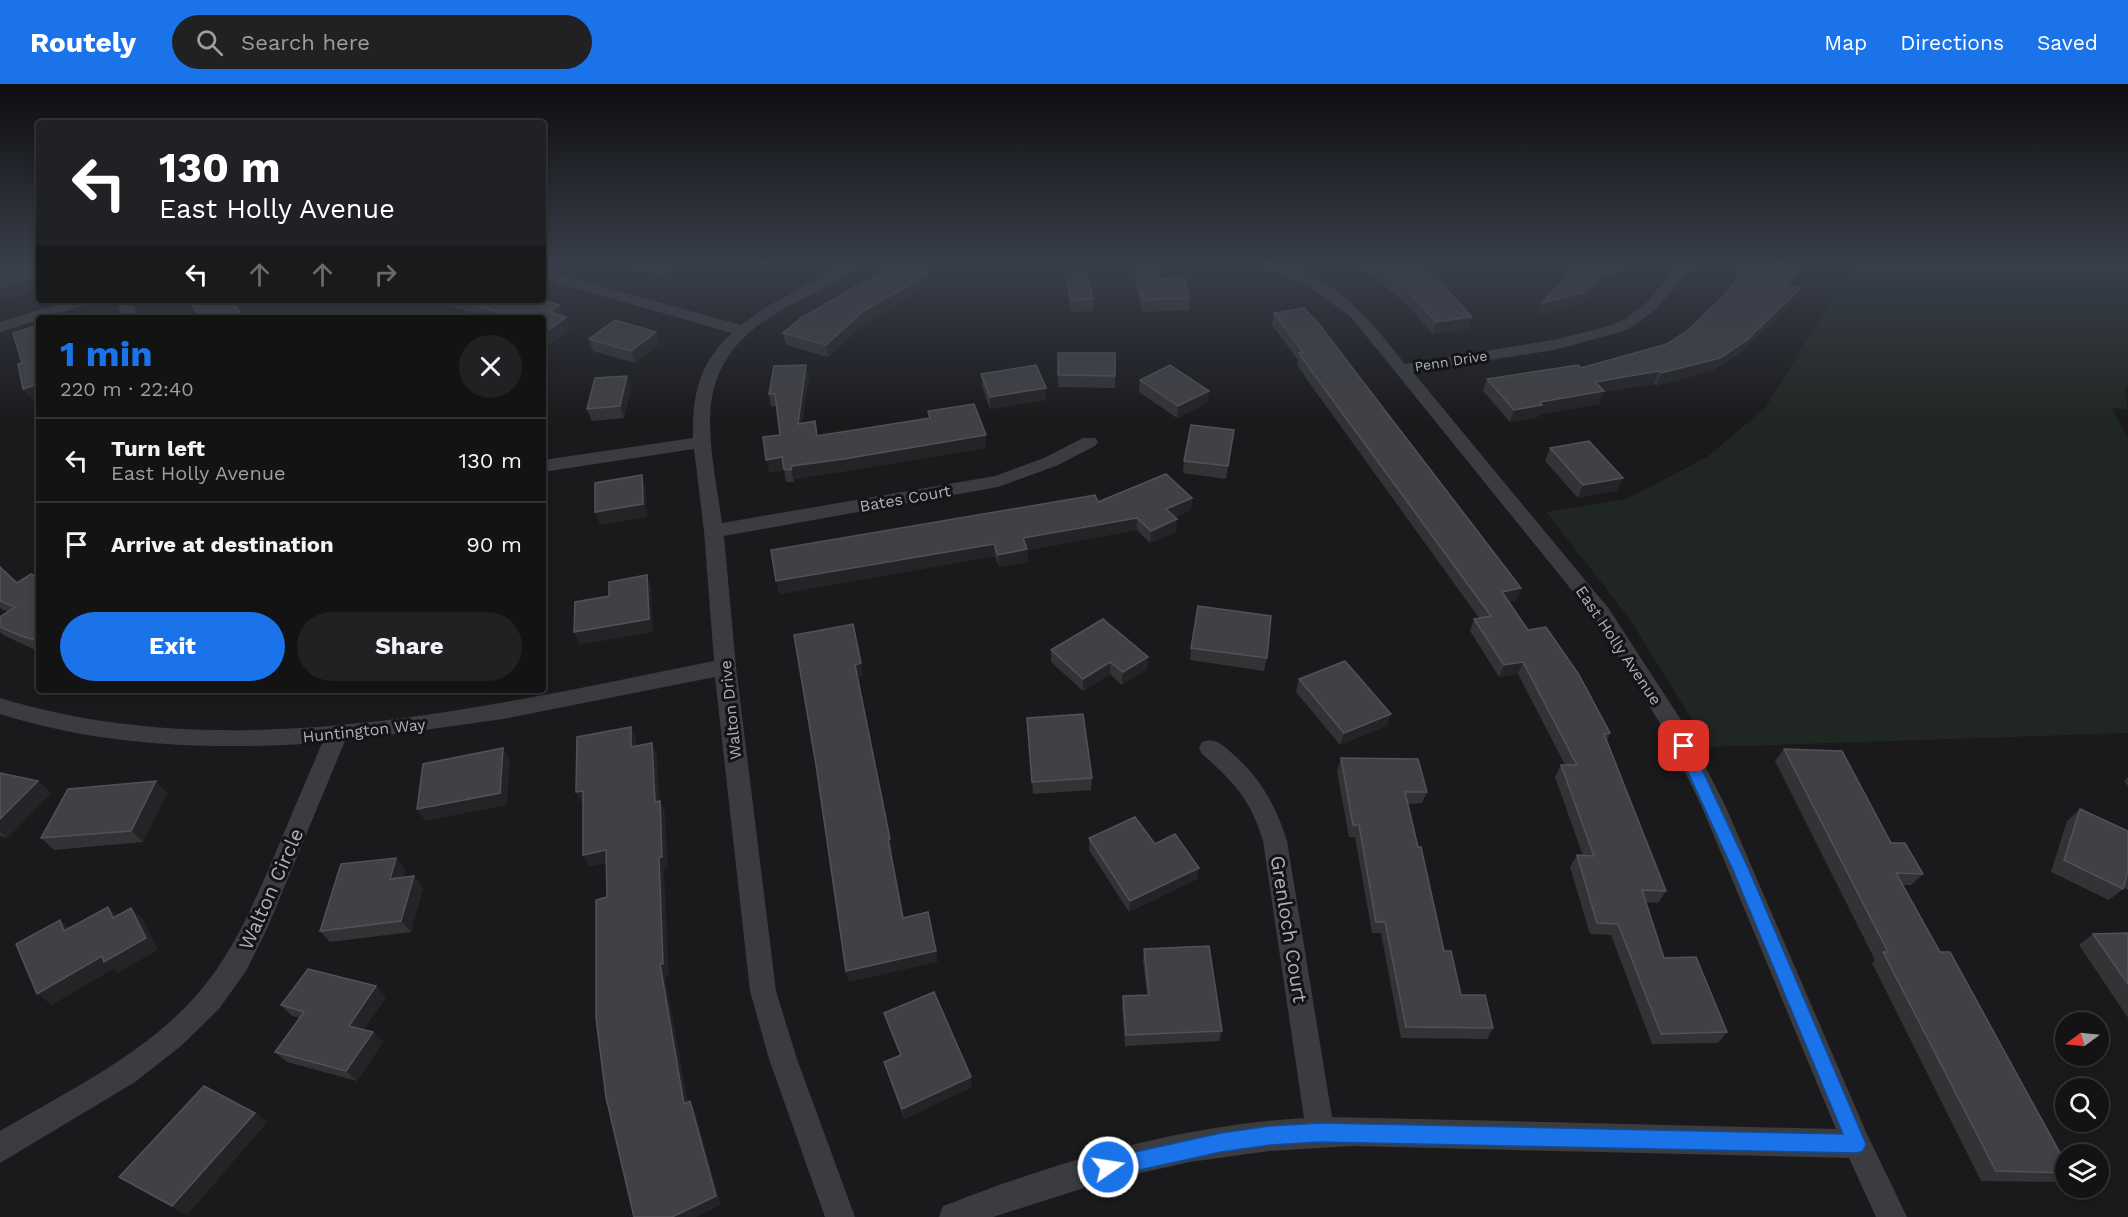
<!DOCTYPE html>
<html lang="en">
<head>
<meta charset="utf-8">
<style>
  :root { --surface:#141314; --page:#212022; --text:#f1f3f6; --muted:#9d9ea0; --line:#333234; --accent:#1a73e8 }
  body { margin:0; font-family:"Work Sans",sans-serif; background:var(--page); color:var(--text); height:100vh; display:flex; flex-direction:column; font-size:22px; white-space:nowrap }
  * { box-sizing:border-box; margin:0 }
  p { font-size:20px; color:var(--muted) }
  .icon { flex:none; width:33px; height:33px; fill:none; stroke:currentColor; stroke-width:2; stroke-linecap:round; stroke-linejoin:round }
  .map { position:relative; flex:1; overflow:hidden }
  .panel { position:absolute; left:36px; top:231px; width:510px; height:378px; display:flex; flex-direction:column; background:var(--surface); border-radius:6px; box-shadow:0 3px 9px #0003,0 0 0 2px var(--line) }
  .panel>* { flex:none }
  .guide { position:absolute; left:36px; top:36px; width:510px; height:183px; border-radius:6px; box-shadow:0 3px 9px #0003,0 0 0 2px var(--line); background:#202124; color:#fff; overflow:hidden }
  .needle { width:39px; rotate:255deg }
  .fabs { position:absolute; left:2055px; top:928px; display:grid; gap:12px }
  .fabs a { display:grid; place-items:center; width:54px; height:54px; border-radius:50%; background:var(--surface); box-shadow:0 3px 9px #0003,0 0 0 2px var(--line); font-size:30px }
  .pin { position:absolute; display:grid; place-items:center; width:51px; height:51px; color:#fff; margin:-26px; border-radius:12px; box-shadow:0 3px 9px #0006 }
  .me { position:absolute; width:66px; margin:-33px; rotate:77deg; stroke-linejoin:round; filter:drop-shadow(0 0 4px #0008) }
  .turn { display:flex; align-items:center; gap:21px; height:126px; padding:0 24px; font-size:27px }
  .turn .icon { width:78px; height:78px; stroke-width:2.5 }
  .turn b { display:block; font-size:42px; line-height:51px }
  .lanes { display:flex; align-items:center; height:57px; padding:0 24px; background:#0003; justify-content:center; gap:30px; direction:ltr }
  .lanes .off { opacity:.35 }
  .round { display:grid; place-items:center; flex:none; width:63px; height:63px; border-radius:32px; background:var(--page) }
  .overview { display:flex; align-items:center; justify-content:space-between; height:102px; padding:0 24px }
  h1 { font-size:36px; font-weight:700; line-height:45px; color:var(--accent) }
  .button { display:flex; gap:12px; margin-top:auto; padding:12px 24px }
  .button a { flex:1; height:69px; border-radius:36px; background:var(--accent); color:#fff; font-size:24px; font-weight:700; line-height:69px; text-align:center }
  .button a+a { background:var(--page); color:var(--text) }
  ul { padding:0; list-style:none }
  li { display:flex; align-items:center; gap:18px; height:84px; padding:0 24px; border-top:2px solid var(--line) }
  li div { flex:1 }
  li b { display:block; font-size:22px }
  li em { font-style:normal }
  header { display:flex; align-items:center; gap:36px; box-sizing:border-box; height:84px; padding:0 30px; background:var(--accent); color:#fff }
  header strong { font-size:28px }
  nav { display:flex; gap:33px; margin-inline-start:auto; font-size:21px }
  .search { width:420px; height:54px; background:var(--page); display:flex; align-items:center; gap:15px; box-sizing:border-box; padding:0 21px; border-radius:33px; color:var(--muted); font-size:22px }
  .map>svg:first-child { display:block }
</style>
</head>
<body>
<header>
<strong>Routely</strong>
<div class="search"><svg class="icon" aria-label="search" viewBox="0 0 24 24"><circle cx="10" cy="10" r="6"/><path d="M15 15l6 6"/></svg>Search here</div>
<nav><a>Map</a><a>Directions</a><a>Saved</a></nav>
</header>
<div class="map">
<svg width="2128" height="1133" viewBox="0 0 2128 1133">
  <rect width="100%" height="100%" fill="#1a191b"/>
  <!-- green -->
  <polygon fill="#202621" points="1854,181 2128,181 2128,301 2125,305 2128,325 2112,324 2128,354 2128,649 1709,663 1629,534 1546,428 1626,415 1707,373 1765,324"/>
  <g fill="none" stroke-linecap="round" stroke-linejoin="round">
    <!-- minor -->
    <g fill="#3b3c40" fill-rule="evenodd">
      <path d="M842 181H860C850 193 802 215 785 224 686 279 709 346 722 439L995 392 1044 374 1083 354H1095L1098 358 1095 362 1056 382 998 403 724 452 736 583 776 907 797 975 855 1133H825L769 975 750 907 715 593 503 635 345 657 267 845 246 887 219 925 181 962 135 998 0 1079V1047C69 1006 148 969 200 907 235 866 255 816 276 768 291 731 307 695 322 659 215 666 103 663 0 630V614C233 685 483 623 714 577L704 447 694 365 543 388V376L693 354C692 311 699 279 732 249L543 195V186L741 241 768 222Z"/>
      <path d="M1259 181C1266 181 1275 180 1282 181 1336 192 1373 240 1405 280L1553 256 1609 242 1625 235 1645 220 1679 181H1694L1655 226 1635 241 1621 248 1554 266 1413 288 1609 525 1683 639 1725 721 1867 1050 1907 1133H1876L1849 1074 1352 1062 1269 1067 1190 1078 1109 1096 993 1133H939L943 1122 954 1118C1065 1075 1184 1041 1304 1034L1263 757C1251 716 1234 698 1202 670L1199 664 1202 658C1216 653 1224 662 1234 671 1261 695 1276 722 1287 757L1332 1033 1836 1045 1701 721 1666 649 1595 535 1351 233 1309 203Z"/>
      <polygon points="73,216 97,216 94,219 39,234 39,236 0,248 0,238"/>
      <polygon points="114,216 130,216 140,234 124,234"/>
    </g>
  </g>
  <!-- wall -->
  <g fill="#333336">
    <polygon points="618,181 671,181 668,193"/>
    <polygon points="1354,181 1414,181 1469,245 1433,250 1404,217"/>
    <polygon points="1577,181 1625,181 1615,193 1607,191 1580,220 1538,231 1542,219"/>
    <polygon points="1135,188 1159,195 1190,214 1189,226 1142,228 1135,200"/>
    <polygon points="928,190 929,201 864,240 828,273 786,261 783,249 871,199"/>
    <polygon points="1066,191 1093,215 1093,227 1071,228 1066,202"/>
    <polygon points="1789,201 1794,216 1741,268 1714,286 1656,302 1654,300 1604,308 1599,320 1539,330 1538,333 1510,338 1483,307 1487,295 1581,284 1667,260"/>
    <polygon points="426,216 543,216 559,221 563,232 566,233 570,245 548,261 543,259 543,234 485,234 441,219 436,221"/>
    <polygon points="1274,229 1521,504 1516,516 1509,518 1528,546 1610,649 1607,656 1666,807 1658,819 1646,818 1664,874 1727,948 1718,959 1652,960 1611,851 1590,850 1570,783 1577,771 1583,772 1555,693 1561,681 1565,681 1518,590 1499,593 1470,547 1474,535 1479,534 1308,297 1297,281 1298,276 1272,241"/>
    <polygon points="589,255 660,260 635,279 593,267"/>
    <polygon points="1058,269 1115,292 1115,304 1058,303"/>
    <polygon points="981,290 1046,316 990,325 982,302"/>
    <polygon points="809,293 802,339 817,351 929,334 928,327 986,351 986,364 846,387 794,395 794,398 786,398 784,386 769,388 780,351 776,322 771,323 769,310"/>
    <polygon points="1140,296 1209,307 1207,319 1177,334 1139,308"/>
    <polygon points="631,304 624,334 592,337 587,325"/>
    <polygon points="1232,358 1226,395 1183,389 1184,377"/>
    <polygon points="1550,364 1618,406 1578,414 1545,377"/>
    <polygon points="1192,414 1191,426 1175,433 1176,448 1150,459 1137,446 1028,466 1028,478 999,483 995,472 779,510 1098,418"/>
    <polygon points="0,483 17,499 39,493 39,566 33,565 3,551 0,548 0,533 8,528 0,524"/>
    <polygon points="1191,564 1267,574 1264,587 1190,576"/>
    <polygon points="1051,566 1148,573 1147,585 1122,601 1110,590 1083,607 1051,578"/>
    <polygon points="1299,595 1387,642 1340,661 1296,608"/>
    <polygon points="1027,634 1092,694 1091,706 1033,710"/>
    <polygon points="1784,665 1891,759 1923,790 1911,801 1903,801 1940,868 2066,1080 2066,1092 2054,1098 1981,1097 1872,879 1875,876 1775,677"/>
    <polygon points="1341,674 1427,708 1422,719 1408,720 1444,867 1461,911 1493,944 1487,955 1401,954 1381,849 1372,849 1355,753 1349,753 1337,687"/>
    <polygon points="0,689 38,697 51,709 7,754 0,752"/>
    <polygon points="2128,693 2128,702 2124,697"/>
    <polygon points="167,709 143,758 54,766 41,754"/>
    <polygon points="2080,725 2128,747 2128,806 2123,803 2123,805 2109,816 2051,788 2067,737"/>
    <polygon points="1089,754 1199,784 1197,795 1129,828 1089,766"/>
    <polygon points="396,774 405,785 403,793 414,792 423,804 411,848 330,858 320,847"/>
    <polygon points="2128,849 2128,934 2079,861 2093,850"/>
    <polygon points="1144,865 1222,947 1219,957 1125,962 1122,923 1123,912 1147,911 1143,876"/>
    <polygon points="386,913 364,945 383,958 357,997 287,978 275,968 300,934 292,932 281,921"/>
    <polygon points="884,929 972,1003 904,1035 887,988 884,978 900,971 887,939"/>
    <polygon points="255,1029 267,1038 187,1131 119,1093"/>
  </g>
  <!-- shaded-wall -->
  <g fill="#242325">
    <polygon points="664,181 671,181 668,193"/>
    <polygon points="1609,181 1610,181 1607,191 1580,220 1538,231 1542,219"/>
    <polygon points="1625,181 1615,193 1619,182"/>
    <polygon points="1801,181 1805,181 1780,212 1786,200"/>
    <polygon points="928,190 929,201 864,240 828,273 826,261 862,228"/>
    <polygon points="39,192 39,206 0,217 0,203"/>
    <polygon points="1800,204 1794,216 1741,268 1714,286 1656,302 1661,289"/>
    <polygon points="434,216 440,216 441,219 436,221"/>
    <polygon points="559,221 564,233 550,228"/>
    <polygon points="566,233 570,245 548,261 544,249"/>
    <polygon points="1472,233 1469,245 1433,250 1436,238"/>
    <polygon points="656,248 660,260 635,279 631,267"/>
    <polygon points="806,281 809,293 800,352 798,340"/>
    <polygon points="1659,287 1654,300 1604,308 1599,320 1539,330 1538,333 1510,338 1514,326 1595,298"/>
    <polygon points="627,292 631,304 624,334 620,322"/>
    <polygon points="39,300 39,315 33,317 23,305"/>
    <polygon points="1046,304 1046,316 990,325 990,313"/>
    <polygon points="1209,307 1207,319 1177,334 1178,322"/>
    <polygon points="986,351 986,364 846,387 794,395 794,398 791,386 792,382"/>
    <polygon points="782,373 785,386 769,388 766,376"/>
    <polygon points="642,391 646,404 647,433 600,441 595,428"/>
    <polygon points="1623,394 1618,406 1578,414 1583,401"/>
    <polygon points="1192,414 1191,426 1165,437 1166,425"/>
    <polygon points="1137,434 1137,446 1028,466 1028,478 999,483 998,471 1023,454"/>
    <polygon points="1177,435 1176,448 1150,459 1151,447"/>
    <polygon points="994,460 995,472 779,510 776,497"/>
    <polygon points="647,491 651,504 653,548 579,561 574,548"/>
    <polygon points="1521,504 1516,516 1498,520 1502,508"/>
    <polygon points="1148,573 1147,585 1122,601 1123,588"/>
    <polygon points="1110,578 1110,590 1083,607 1083,595"/>
    <polygon points="1523,578 1518,590 1499,593 1504,581"/>
    <polygon points="861,579 863,592 857,593 855,581"/>
    <polygon points="1391,630 1387,642 1340,661 1344,649"/>
    <polygon points="631,643 636,655 636,675 631,663"/>
    <polygon points="652,659 657,671 660,730 655,718"/>
    <polygon points="503,664 510,676 507,721 425,737 417,725"/>
    <polygon points="38,697 51,709 7,754 0,748 0,735"/>
    <polygon points="156,697 167,709 143,758 131,747"/>
    <polygon points="583,707 589,719 582,720 576,708"/>
    <polygon points="660,717 665,729 668,785 664,785 669,891 665,892 690,1029 684,1020 660,880 659,774"/>
    <polygon points="888,755 890,755 893,767 891,767"/>
    <polygon points="606,766 612,778 589,783 583,771"/>
    <polygon points="396,774 405,785 399,806 390,795"/>
    <polygon points="1199,784 1197,795 1129,828 1130,817"/>
    <polygon points="414,792 423,804 411,848 401,837"/>
    <polygon points="108,823 121,835 113,834"/>
    <polygon points="131,824 143,835 158,866 118,889 113,885 52,921 37,910"/>
    <polygon points="60,836 74,847 64,847"/>
    <polygon points="936,867 938,878 849,898 846,887"/>
    <polygon points="376,902 386,913 359,952 349,942"/>
    <polygon points="373,948 383,958 357,997 346,987"/>
    <polygon points="971,993 972,1003 904,1035 902,1025"/>
    <polygon points="690,1017 695,1027 721,1121 696,1133 672,1133"/>
    <polygon points="255,1029 267,1038 187,1131 172,1122"/>
  </g>
  <!-- building -->
  <g fill="#404144" stroke="#515257" stroke-width="1.5">
    <polygon points="0,181 39,181 39,192 0,203"/>
    <polygon points="893,181 907,181 928,190 862,228 826,261 783,249 801,234 865,197 871,199 872,194"/>
    <polygon points="1373,181 1414,181 1442,200 1472,233 1436,238 1406,205"/>
    <polygon points="1577,181 1609,181 1585,208 1542,219"/>
    <polygon points="1747,181 1801,181 1786,200 1800,204 1747,256 1720,274 1661,289 1659,287 1595,298 1604,307 1540,318 1542,321 1514,326 1487,295 1578,281 1581,284 1667,260 1688,246 1724,212"/>
    <polygon points="1157,187 1159,195 1184,193 1190,214 1143,216 1135,188"/>
    <polygon points="1087,190 1093,215 1071,216 1066,191"/>
    <polygon points="189,216 233,216 242,234 201,234"/>
    <polygon points="462,216 543,216 559,221 550,228 566,233 544,249 543,249 543,234 511,234 512,233"/>
    <polygon points="1304,224 1318,239 1521,504 1502,508 1528,546 1546,543 1579,591 1610,649 1604,650 1666,807 1642,806 1664,874 1696,873 1727,948 1661,950 1618,840 1597,839 1577,771 1594,772 1561,681 1577,681 1523,578 1504,581 1474,535 1491,532 1310,285 1299,269 1303,268 1274,229"/>
    <polygon points="615,236 656,248 631,267 589,255"/>
    <polygon points="39,241 39,300 23,305 18,280 22,279 13,249"/>
    <polygon points="1058,269 1115,269 1115,292 1058,291"/>
    <polygon points="806,281 798,340 815,337 817,352 930,334 928,327 974,320 986,351 844,375 792,382 791,386 784,385 782,373 766,376 763,353 780,351 775,310 769,310 774,282"/>
    <polygon points="1036,281 1046,304 990,313 981,290"/>
    <polygon points="1170,281 1209,307 1178,322 1140,296"/>
    <polygon points="627,292 620,322 587,325 595,294"/>
    <polygon points="1191,341 1234,346 1228,382 1184,377"/>
    <polygon points="1589,357 1623,394 1583,401 1550,364"/>
    <polygon points="1166,390 1192,414 1166,425 1177,435 1151,447 1137,434 1023,454 1027,465 998,471 994,460 776,497 771,466 1095,411 1098,418"/>
    <polygon points="642,391 643,420 595,428 595,399"/>
    <polygon points="0,483 17,499 31,490 39,493 39,557 21,552 0,543 0,533 15,523 0,517"/>
    <polygon points="647,491 649,535 574,548 575,518 609,512 609,498"/>
    <polygon points="1198,522 1271,532 1267,574 1191,564"/>
    <polygon points="1103,535 1148,573 1123,588 1110,578 1083,595 1051,566"/>
    <polygon points="853,540 861,579 855,581 890,755 888,755 903,834 928,828 936,867 846,887 816,681 794,551"/>
    <polygon points="1345,577 1391,630 1344,649 1299,595"/>
    <polygon points="1083,630 1092,694 1032,698 1027,634"/>
    <polygon points="631,643 631,663 652,659 655,718 660,717 662,773 659,774 663,880 660,880 684,1020 690,1017 716,1112 672,1133 634,1133 606,1013 596,934 596,816 607,813 606,766 583,771 583,707 576,708 577,653"/>
    <polygon points="503,664 500,709 417,725 423,680"/>
    <polygon points="1784,665 1842,667 1891,759 1905,759 1923,790 1896,789 1940,868 1950,868 2066,1080 2066,1089 1996,1087 1883,868 1888,868"/>
    <polygon points="1341,674 1418,675 1427,708 1405,708 1418,763 1421,763 1444,867 1451,867 1461,911 1485,911 1493,944 1406,943 1385,838 1376,838 1359,741 1353,741"/>
    <polygon points="0,689 38,697 0,735"/>
    <polygon points="156,697 131,747 41,754 68,705"/>
    <polygon points="2080,725 2128,747 2128,787 2123,805 2064,776"/>
    <polygon points="1135,733 1155,760 1175,750 1199,784 1130,817 1089,754"/>
    <polygon points="396,774 390,795 414,792 401,837 320,847 341,780"/>
    <polygon points="108,823 113,834 131,824 146,854 104,878 102,872 37,910 16,860 60,836 64,847"/>
    <polygon points="2128,849 2128,900 2093,850"/>
    <polygon points="1209,862 1222,947 1126,951 1123,912 1149,911 1144,865"/>
    <polygon points="308,885 376,902 349,942 373,948 346,987 275,968 304,928 281,921"/>
    <polygon points="934,908 971,993 902,1025 884,978 901,971 884,929"/>
    <polygon points="204,1002 255,1029 172,1122 119,1093"/>
  </g>
  <!-- sky -->
  <linearGradient id="sky" x2="0" y2="1"><stop stop-color="#0e0e0f"/><stop offset="0.53" stop-color="#383e4a"/><stop offset="1" stop-color="#383e4a" stop-opacity="0"/></linearGradient>
  <rect width="2128" height="340" fill="url(#sky)"/>
  <!-- route -->
  <polygon fill="#1a73e8" stroke="#114b97" stroke-width="1.5" points="1684,656 1689,658 1691,662 1749,786 1866,1060 1863,1067 1857,1069 1320,1058 1270,1061 1221,1068 1108,1093 1102,1090 1099,1083 1102,1076 1108,1074 1221,1049 1270,1042 1320,1039 1843,1050 1733,786 1676,662 1678,658"/>
  <g text-anchor="middle" stroke-width="6" stroke-linejoin="round" paint-order="stroke">
    <!-- far-street labels -->
    <g font-size="14" fill="#adb1ba" stroke="#141416">
      <text transform="translate(1451 277) rotate(-9)" y="5">Penn Drive</text>
    </g>
    <!-- street labels -->
    <g font-size="16" fill="#adb1ba" stroke="#141416">
      <text transform="translate(905 414) rotate(-10)" y="6">Bates Court</text>
      <text transform="translate(1619 561) rotate(56)" y="6">East Holly Avenue</text>
      <text transform="translate(730 626) rotate(-96)" y="6">Walton Drive</text>
      <text transform="translate(364 646) rotate(-6)" y="6">Huntington Way</text>
    </g>
    <!-- near-street labels -->
    <g font-size="20" fill="#adb1ba" stroke="#141416">
      <text transform="translate(271 805) rotate(-66)" y="7">Walton Circle</text>
      <text transform="translate(1289 845) rotate(81)" y="7">Grenloch Court</text>
    </g>
  </g>
</svg>
<div class="fabs">
<a><svg class="needle" viewBox="-14 -14 28 28"><path d="M0-13l5 13h-10z" fill="#e53935"/><path d="M0 13l5-13h-10z" fill="#9d9ea0"/></svg></a>
<a><svg class="icon" aria-label="search" viewBox="0 0 24 24"><circle cx="10" cy="10" r="6"/><path d="M15 15l6 6"/></svg></a>
<a><svg class="icon" aria-label="layers" viewBox="0 0 24 24"><path d="M12 4l9 5-9 5-9-5zM3 14l9 5 9-5"/></svg></a>
</div>
<div class="pin" style="left:1684px;top:662px;background:#d93025"><svg class="icon" aria-label="arrive" viewBox="0 0 24 24"><path d="M6 21V4h12l-3 4 3 4H6"/></svg></div>
<svg class="me" style="left:1108px;top:1083px" viewBox="-20 -20 40 40"><circle r="17" fill="#1a73e8" stroke="#fff" stroke-width="3"/><path d="M0-11L8 9 0 5-8 9z" fill="#fff"/></svg>
<div class="guide">
<div class="turn"><svg class="icon" aria-label="left" viewBox="0 0 24 24"><path d="M17 20v-9H6M10 6l-5 5 5 5"/></svg><div><b>130 m</b>East Holly Avenue</div></div>
<div class="lanes"><svg class="icon" aria-label="left" viewBox="0 0 24 24"><path d="M17 20v-9H6M10 6l-5 5 5 5"/></svg><svg class="icon off" aria-label="ahead" viewBox="0 0 24 24"><path d="M12 20V5M6 11l6-6 6 6"/></svg><svg class="icon off" aria-label="ahead" viewBox="0 0 24 24"><path d="M12 20V5M6 11l6-6 6 6"/></svg><svg class="icon off" aria-label="right" viewBox="0 0 24 24"><path d="M7 20v-9h11M14 6l5 5-5 5"/></svg></div>
</div>
<section class="panel">
<div class="overview"><div><h1>1 min</h1><p>220 m · 22:40</p></div><a class="round"><svg class="icon" aria-label="close" viewBox="0 0 24 24"><path d="M6 6l12 12M18 6L6 18"/></svg></a></div>
<ul>
<li><svg class="icon" aria-label="left" viewBox="0 0 24 24"><path d="M17 20v-9H6M10 6l-5 5 5 5"/></svg><div><b>Turn left</b><p>East Holly Avenue</p></div><em>130 m</em></li>
<li><svg class="icon" aria-label="arrive" viewBox="0 0 24 24"><path d="M6 21V4h12l-3 4 3 4H6"/></svg><div><b>Arrive at destination</b></div><em>90 m</em></li>
</ul>
<div class="button"><a>Exit</a><a>Share</a></div>
</section>
</div>
</body>
</html>
